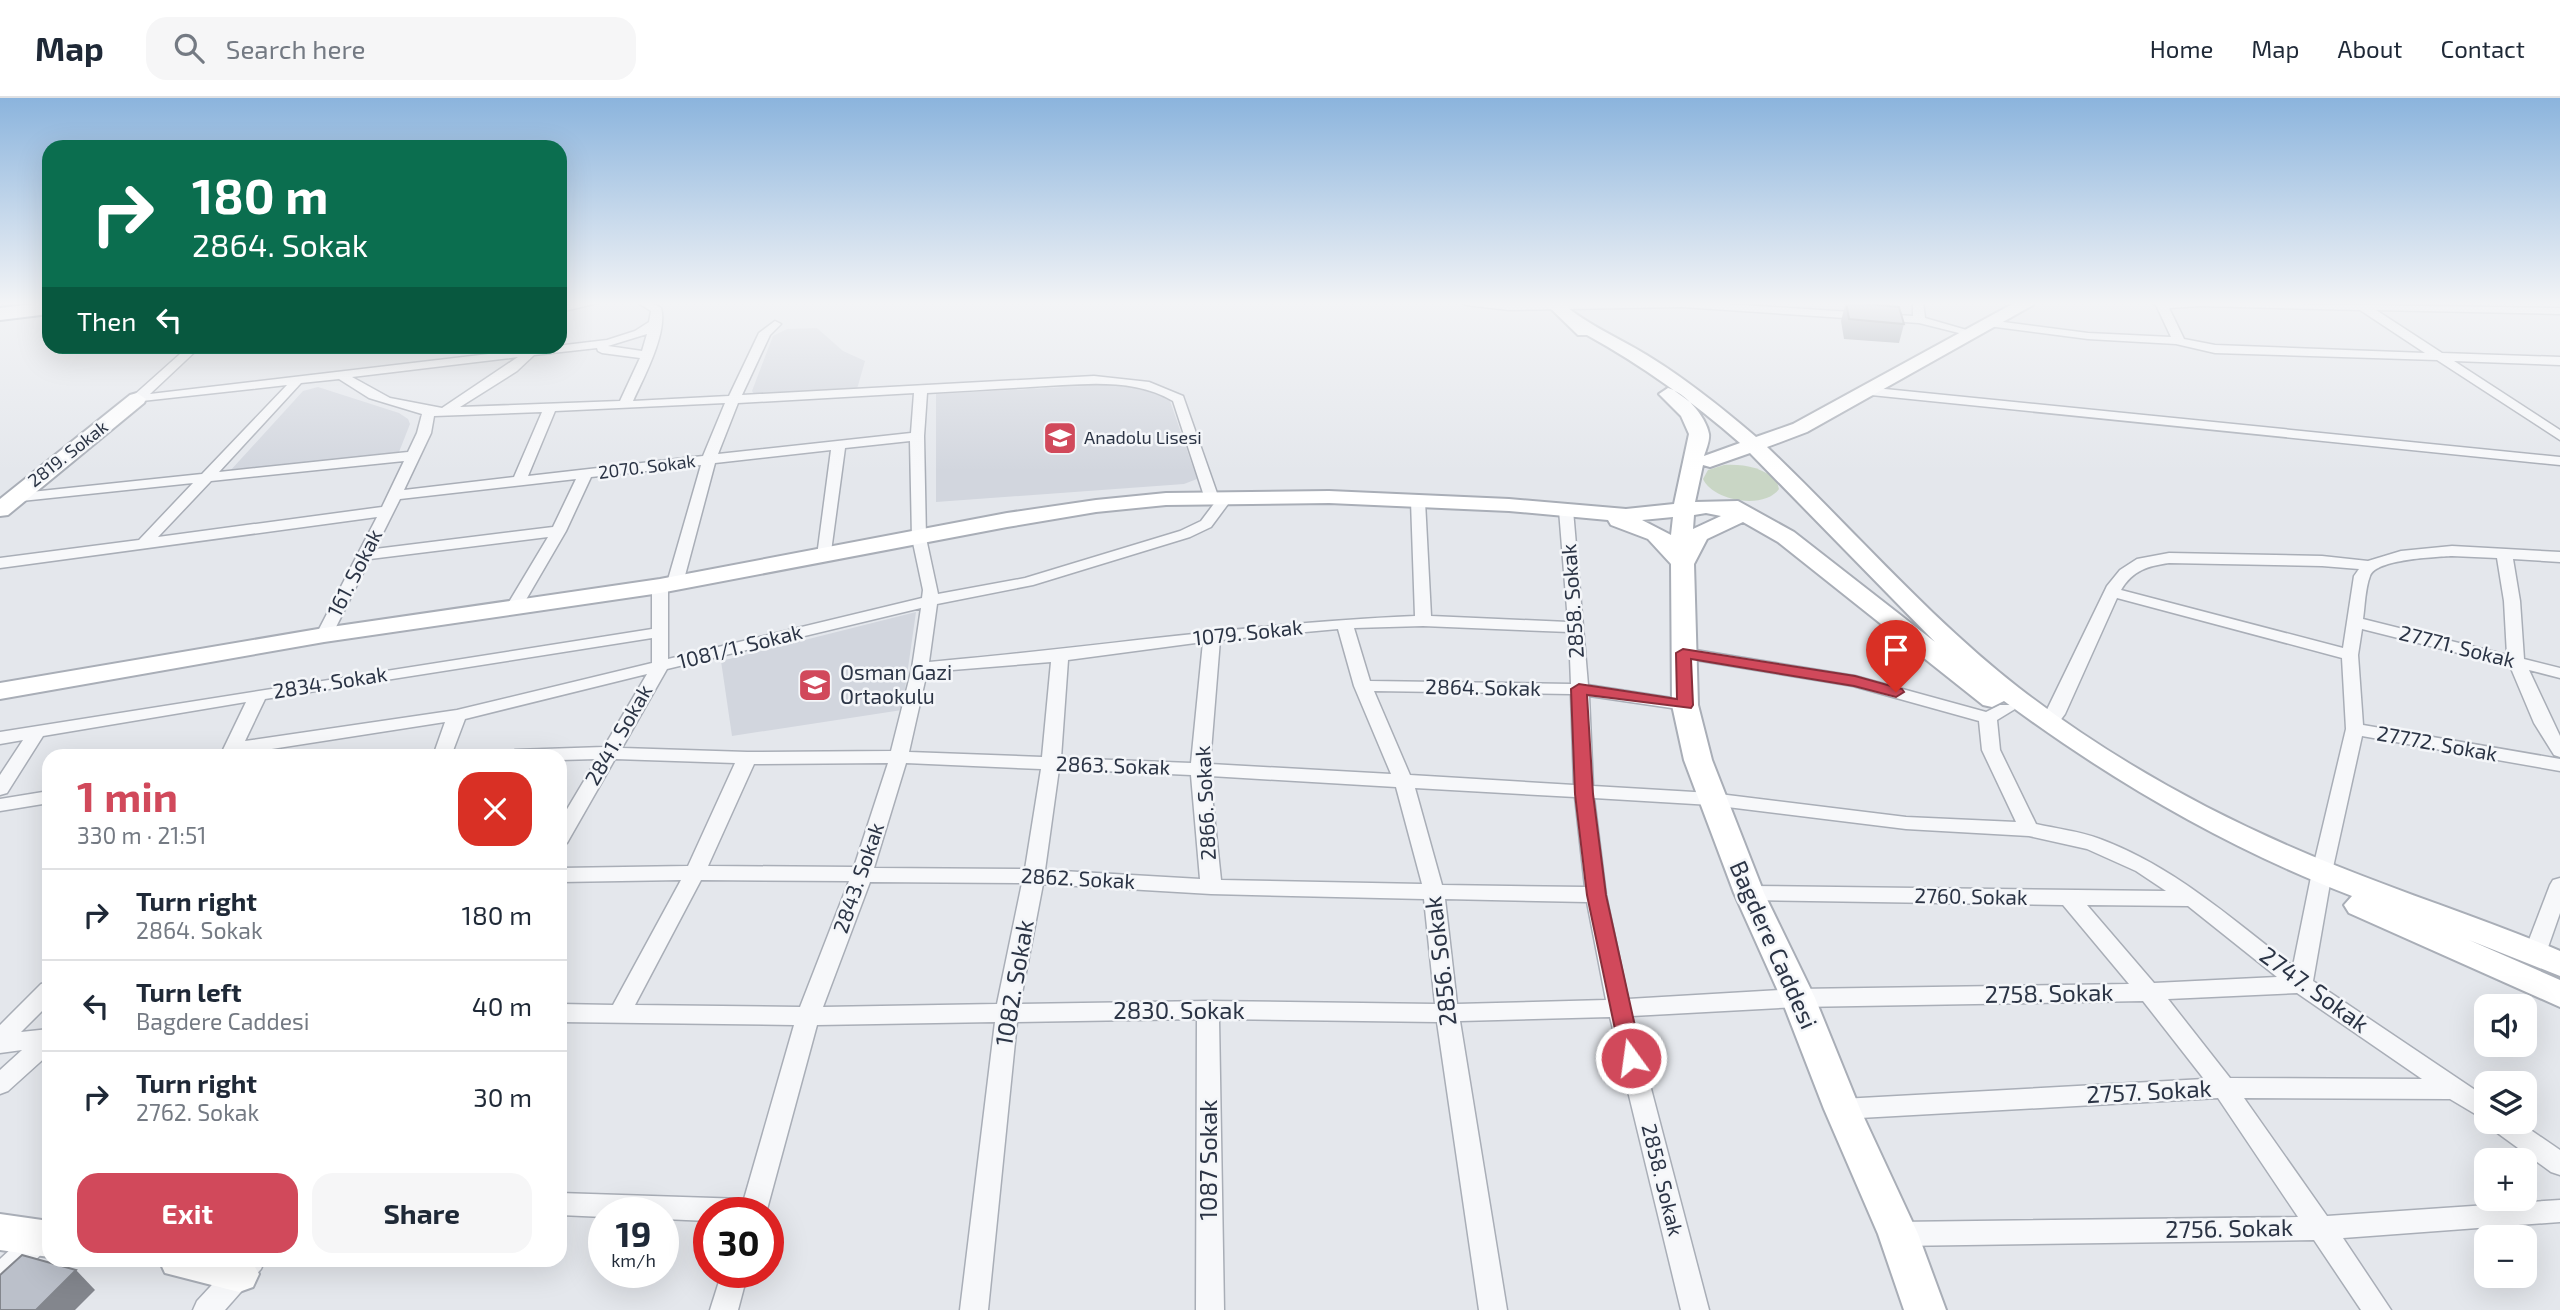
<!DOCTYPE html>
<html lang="en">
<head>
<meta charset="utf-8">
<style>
  :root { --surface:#fff; --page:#f6f6f7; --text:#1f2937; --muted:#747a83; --line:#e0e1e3; --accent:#d1495b }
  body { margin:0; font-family:"Exo 2",sans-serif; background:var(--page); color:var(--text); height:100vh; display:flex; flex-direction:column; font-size:26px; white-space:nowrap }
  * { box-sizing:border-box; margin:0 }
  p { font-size:23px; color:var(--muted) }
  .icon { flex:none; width:38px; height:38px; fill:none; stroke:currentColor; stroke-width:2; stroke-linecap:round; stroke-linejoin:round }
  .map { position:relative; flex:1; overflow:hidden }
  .details { position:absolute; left:42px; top:651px; width:525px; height:518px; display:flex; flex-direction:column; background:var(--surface); border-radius:21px; box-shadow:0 7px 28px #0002 }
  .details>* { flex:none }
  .guide { position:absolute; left:42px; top:42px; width:525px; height:214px; border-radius:21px; box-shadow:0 7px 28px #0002; background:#0b6e4f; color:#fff; overflow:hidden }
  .buttons { position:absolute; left:2474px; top:896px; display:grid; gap:14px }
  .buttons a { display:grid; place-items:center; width:63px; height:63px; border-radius:14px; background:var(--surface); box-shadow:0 7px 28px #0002; font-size:35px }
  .speed { position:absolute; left:588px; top:1099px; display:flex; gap:14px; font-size:35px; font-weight:700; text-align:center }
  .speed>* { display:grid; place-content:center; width:91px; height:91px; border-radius:50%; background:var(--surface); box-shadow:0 7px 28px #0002; line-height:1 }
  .speed small { font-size:18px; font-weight:400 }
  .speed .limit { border:10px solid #d22; background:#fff; color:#111 }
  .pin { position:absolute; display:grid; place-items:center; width:60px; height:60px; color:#fff; margin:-72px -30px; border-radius:50% 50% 50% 0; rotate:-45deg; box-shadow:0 0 7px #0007 }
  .pin .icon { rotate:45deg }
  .me { position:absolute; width:77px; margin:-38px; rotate:346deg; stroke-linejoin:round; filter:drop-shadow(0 0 5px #0008) }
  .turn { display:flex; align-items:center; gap:24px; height:147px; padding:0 35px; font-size:32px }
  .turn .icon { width:91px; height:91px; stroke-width:2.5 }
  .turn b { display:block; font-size:49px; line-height:60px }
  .then { display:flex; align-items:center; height:66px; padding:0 35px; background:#0003; gap:14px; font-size:26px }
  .round { display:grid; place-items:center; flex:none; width:74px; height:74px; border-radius:21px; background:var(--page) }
  .summary { display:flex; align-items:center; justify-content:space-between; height:119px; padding:0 35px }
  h1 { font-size:42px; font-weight:700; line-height:52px; color:var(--accent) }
  .primary-button { display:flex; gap:14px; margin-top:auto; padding:14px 35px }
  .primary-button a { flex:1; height:80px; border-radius:21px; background:var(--accent); color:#fff; font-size:28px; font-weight:700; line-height:80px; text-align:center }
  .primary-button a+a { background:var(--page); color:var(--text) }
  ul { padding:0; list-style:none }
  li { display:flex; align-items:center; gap:21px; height:91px; padding:0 35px; border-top:2px solid var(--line) }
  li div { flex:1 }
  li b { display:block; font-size:26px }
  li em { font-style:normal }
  header { display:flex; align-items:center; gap:42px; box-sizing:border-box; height:98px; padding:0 35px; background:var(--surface); border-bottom:2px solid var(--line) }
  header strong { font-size:33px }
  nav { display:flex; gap:38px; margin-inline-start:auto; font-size:24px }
  .search { width:490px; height:63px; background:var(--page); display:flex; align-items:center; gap:18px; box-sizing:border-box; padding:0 24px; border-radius:21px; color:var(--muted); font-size:26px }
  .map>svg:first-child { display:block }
</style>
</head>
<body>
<header>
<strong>Map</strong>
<div class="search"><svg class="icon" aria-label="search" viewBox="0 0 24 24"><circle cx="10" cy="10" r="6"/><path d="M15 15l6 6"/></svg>Search here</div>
<nav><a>Home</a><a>Map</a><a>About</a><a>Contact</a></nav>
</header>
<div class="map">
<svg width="2560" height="1212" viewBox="0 0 2560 1212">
  <rect width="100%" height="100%" fill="#e4e7ec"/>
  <!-- built -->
  <g fill="#d2d6de">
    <polygon points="817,230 843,253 865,263 857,291 754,296 752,293 773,238 787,231"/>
    <polygon points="1101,287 1128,288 1169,300 1197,381 1184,386 936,404 936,296"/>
    <polygon points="318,289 399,315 408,321 410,326 399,354 229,374 303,293"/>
    <polygon points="916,514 902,612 732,638 721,563"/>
  </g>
  <!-- green -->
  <path fill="#c9d6c5" d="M1724 367C1743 366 1764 369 1777 384L1779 391C1764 412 1713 403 1703 381L1708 372Z"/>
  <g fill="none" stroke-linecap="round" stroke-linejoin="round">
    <!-- street casing -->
    <g stroke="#a9aeb7" stroke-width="3">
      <g id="street">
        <polygon points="582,204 602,204 560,214 560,208"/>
        <path d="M637 204H650L661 210C668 234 644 279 633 303L729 298 759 235 775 223 781 226 770 237 742 297 1094 278 1149 284 1183 298 1218 398 1216 401H1206L1204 398 1173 303C1131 278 1077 287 1030 289 996 291 961 293 927 295L924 338 926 440 938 496 1025 480 1180 433 1201 423 1222 395H1232L1234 398 1211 429 1190 439 1033 487 937 506 929 564C1091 550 1252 525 1415 518L1411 403 1418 399 1425 403 1431 518 1568 524 1559 412 1566 408 1573 412 1588 587 1685 602 1694 607 1685 612 1589 598 1593 688 1711 695 1906 719 2016 724 1982 652 1979 623 1853 588 1677 559 1675 555 1677 551 1683 550 1855 578 1986 614 2000 607H2012L2015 611 1997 622 2000 652 2036 726C2057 731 2080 733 2100 741 2173 768 2232 821 2293 868L2312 774 2346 631 2342 560 2117 500 2065 616 2056 628H2044L2041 624 2107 488 2120 472 2137 461 2169 455 2322 458 2368 463 2401 453 2452 448 2560 454V464L2513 461 2520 503 2524 561 2560 570V580L2529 572 2560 638V659L2554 657 2534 625 2510 568 2362 531 2358 557 2363 627 2560 661V673L2362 638 2332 774 2313 883 2487 1000V1023L2450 1001 2244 1000 2327 1118 2560 1102V1124L2343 1140 2391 1212H2361L2314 1142 1898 1148 1889 1144 1885 1136 1889 1128 1898 1124 2298 1119 2218 1000 1842 1021 1833 1018 1830 1011 1833 1004 1842 1001 2204 981 2143 903 1798 909 1632 918 1709 1212H1681L1610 919 1460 923 1507 1212H1479L1437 924 1219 921 1224 1212H1196L1197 921 1017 924 988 1212H960L995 924 817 927 766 1115H709V1123L663 1121V1115H604V1119L560 1117V1095L744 1101 794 927 560 924V906L613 907 681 782 560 784V770L688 768 735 665 615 661 567 745 560 747V723L597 661 560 662V658H506L515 652 604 649 647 576 465 621 451 658H433L445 624 239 656 238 658H220L246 604 43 638 7 695 0 697V677L23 642 0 646V634L652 531V488L660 483 668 488V561L922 500 923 492 912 440 910 343 845 350 830 461 825 463 817 458 831 352 715 365 683 485 675 490 667 485 701 367 591 379 566 433 520 512H508L506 509 548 439 370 461 332 537 324 542 316 537 377 419 0 470V460L139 442 193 385 12 404 5 400 12 396 202 376 287 287 133 304V298L189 248H201L150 296 607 242 635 233 649 224 651 213ZM647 236 642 253 608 248ZM597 250 598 253 602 255 640 260 620 303 460 309 517 273 534 257ZM518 259 442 310 390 300 352 279ZM339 281 369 300 422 316 417 335 408 354 219 374 301 285ZM914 295 911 335 718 356 738 305ZM725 305 703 358 528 378 555 313ZM542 314 514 379 404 392 431 335 434 318ZM404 363 382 409 158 439 211 383ZM576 381 553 429 375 451 400 401ZM2452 458 2497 460 2504 503 2507 557 2363 521C2365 508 2365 491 2370 478 2376 461 2435 459 2452 458ZM2169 465 2322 468 2359 471 2354 478 2343 550 2121 492C2133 472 2148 468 2169 465ZM921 510 912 570 891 653 747 654 622 650 667 571ZM1423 528 1569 534 1571 586 1370 583 1354 530ZM1338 531 1354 588 1391 676 1210 666 1220 542ZM652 540V565L457 612 245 643 265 601ZM1203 544 1191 665 1061 660 1068 562ZM1051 564 1042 659 909 654 927 574ZM1374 593 1571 596 1574 687 1410 677ZM888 665 854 769 708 768 754 666ZM906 665 1041 671 1025 771 874 770ZM1059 671 1191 677 1200 781 1045 772ZM1210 678 1396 689 1422 786 1221 782ZM1415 690 1575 699 1585 789 1442 787ZM1594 700 1711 707 1906 731 2029 738 2087 751 2136 773 2166 793 1749 788 1742 790 1739 795 1742 800 1749 802 2063 807 2129 886 1798 891 1628 901 1606 797ZM701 782 849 783 800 909 635 907ZM870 784 1022 785 997 906 823 909ZM1043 786 1211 796 1424 801 1435 906 1208 903 1020 906ZM1445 801 1587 804 1606 902 1457 906ZM2087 807 2188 808 2277 879 2154 885ZM2297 895 2422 981 2230 980 2168 901Z"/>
        <polygon points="1461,204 1696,204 1913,218 1913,204 1923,204 1925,220 1977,235 1971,238 1919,225 1682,209 1509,212 1466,207"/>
        <path d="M2152 204 2560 210V216L2376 212 2442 255 2560 259V267L2454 263 2560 332V342L2437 262 2215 255 2176 246 2088 241 1988 228 1982 225 1988 222 2088 235 2171 239 2157 209ZM2200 208 2360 212 2425 255 2215 247 2184 241 2169 210Z"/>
        <polygon points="1865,289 2560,359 2560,367 1861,296 1861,290"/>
        <polygon points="49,693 49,705 0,713 0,701"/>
        <polygon points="2560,780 2560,815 2546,855 2543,861 2535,863 2527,861 2524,855 2550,787 2553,782"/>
        <polygon points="49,884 49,906 21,934 49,931 49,956 8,993 0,996 0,972 22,952 0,955 0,927 41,886"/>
        <polygon points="2489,1024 2519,1024 2560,1052 2560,1077 2551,1074 2492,1031"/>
        <polygon points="49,1120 49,1149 9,1187 0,1190 0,1161 40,1124"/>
        <polygon points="235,1162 265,1162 261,1171 225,1212 193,1212 197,1203"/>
        <polygon points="722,1174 748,1174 738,1212 710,1212"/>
      </g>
    </g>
    <!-- secondary casing -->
    <g stroke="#a9aeb7" stroke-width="4">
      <g id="secondary">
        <path d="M1544 204H1561C1588 228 1622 241 1653 261 1690 284 1723 311 1756 339L1793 326 2016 204H2035L2033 207 1807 334 1767 349C1851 429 1927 518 2019 590 2115 664 2225 724 2337 768 2411 798 2487 822 2560 853V878L2469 842 2560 882V909L2349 815 2344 807 2352 798C2227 750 2112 683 2004 603L1992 609 1983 607 1778 444 1743 424 1707 441 1694 466 1698 607 1712 662 1764 795 1815 900 1860 1011 1918 1136 1946 1212H1904L1878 1136 1824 1011 1781 900 1734 795 1684 662 1672 607 1671 466 1648 441 1611 427 1608 422 1509 413 1329 405 1166 407 1096 414 1007 429 660 495 324 544 0 601V585L324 530 660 481 1007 415 1096 402 1166 395 1329 393 1509 401 1626 411 1674 406 1689 336 1681 318 1659 296 1668 290C1684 294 1706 318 1709 336 1710 342 1706 352 1704 358L1740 345C1692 303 1643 268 1587 237H1578ZM1750 355 1935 544 1794 434 1738 403 1695 404 1703 367 1710 369ZM1706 415 1721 418 1693 431 1694 417ZM1673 419 1671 437 1642 422Z"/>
        <polygon points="137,295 146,301 144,305 8,417 0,418 0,401 130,297"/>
        <polygon points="0,1116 49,1123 49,1159 0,1152"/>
        <polygon points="159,1162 251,1162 259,1176 253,1189 239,1194 165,1175"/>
      </g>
    </g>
    <!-- highway casing -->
    <g stroke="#8b94a3" stroke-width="4">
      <polygon id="highway" points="49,204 49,216 0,222 0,210"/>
    </g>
    <!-- street -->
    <use href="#street" fill="#f7f8fa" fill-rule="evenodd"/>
    <!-- secondary -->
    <use href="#secondary" fill="#fff" fill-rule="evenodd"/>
    <!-- highway -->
    <use href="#highway" fill="#fff" fill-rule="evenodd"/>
  </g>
  <!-- wall -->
  <polygon fill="#a1a5ae" points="1846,204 1904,226 1899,245 1844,241 1841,223"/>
  <!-- shaded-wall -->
  <polygon fill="#83868d" points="76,1172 95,1192 75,1212 36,1212"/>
  <!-- building -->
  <g fill="#bbc0ca" stroke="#83868d" stroke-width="2">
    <polygon points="1846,204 1899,209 1904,226 1849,221"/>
    <polygon points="22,1157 76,1172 36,1212 0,1212 0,1177"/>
  </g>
  <!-- sky -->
  <linearGradient id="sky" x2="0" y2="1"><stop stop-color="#8bb4dd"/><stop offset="0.55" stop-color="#f3f4f6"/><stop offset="1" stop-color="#f3f4f6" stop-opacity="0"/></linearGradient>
  <rect width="2560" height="373" fill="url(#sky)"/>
  <!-- route -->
  <polygon fill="#d1495b" stroke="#882f3b" stroke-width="2" points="1683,551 1855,578 1902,591 1904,594 1896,599 1854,588 1691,561 1693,607 1691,610 1587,597 1593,696 1606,797 1642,960 1639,966 1631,969 1624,966 1621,960 1587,797 1575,696 1571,591 1579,586 1677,601 1676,555"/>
  <!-- icons -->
  <defs>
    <g id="school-square" transform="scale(1.75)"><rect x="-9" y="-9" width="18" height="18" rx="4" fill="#d1495b" stroke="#f4f6f9"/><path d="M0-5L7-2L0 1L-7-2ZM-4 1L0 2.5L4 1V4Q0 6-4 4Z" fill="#fff"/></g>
  </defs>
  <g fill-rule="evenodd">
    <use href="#school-square" x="1060" y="340"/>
    <use href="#school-square" x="815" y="587"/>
  </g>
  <g text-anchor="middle" stroke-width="5" stroke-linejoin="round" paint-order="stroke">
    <!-- far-poi labels -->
    <g font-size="18" fill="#2b3445" stroke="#f4f6f9" text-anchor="start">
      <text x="1084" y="346">Anadolu Lisesi</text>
    </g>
    <!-- far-street labels -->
    <g font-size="18" fill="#2b3445" stroke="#f4f6f9">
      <text transform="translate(68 356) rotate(-38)" y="6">2819. Sokak</text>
      <text transform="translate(647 369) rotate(-7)" y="6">2070. Sokak</text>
    </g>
    <!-- street labels -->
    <g font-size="21" fill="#2b3445" stroke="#f4f6f9">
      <text transform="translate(355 475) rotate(-63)" y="7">161. Sokak</text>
      <text transform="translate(1573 503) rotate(-94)" y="7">2858. Sokak</text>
      <text transform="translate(1248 535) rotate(-6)" y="7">1079. Sokak</text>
      <text transform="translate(740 549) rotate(-14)" y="7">1081/1. Sokak</text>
      <text transform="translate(2457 549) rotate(14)" y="7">27771. Sokak</text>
      <text transform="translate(330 585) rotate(-9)" y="7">2834. Sokak</text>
      <text transform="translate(1483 590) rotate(1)" y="7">2864. Sokak</text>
      <text transform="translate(619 637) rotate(-60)" y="7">2841. Sokak</text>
      <text transform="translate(2437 646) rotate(10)" y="7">27772. Sokak</text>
      <text transform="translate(1113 668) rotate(2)" y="7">2863. Sokak</text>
      <text transform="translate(1206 705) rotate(-93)" y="7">2866. Sokak</text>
      <text transform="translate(859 780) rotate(-71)" y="7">2843. Sokak</text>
      <text transform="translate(1078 781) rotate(3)" y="7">2862. Sokak</text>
      <text transform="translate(1971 799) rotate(1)" y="7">2760. Sokak</text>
      <text transform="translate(1662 1082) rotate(76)" y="7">2858. Sokak</text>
    </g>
    <!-- poi labels -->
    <g font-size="21" fill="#2b3445" stroke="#f4f6f9" text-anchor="start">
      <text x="840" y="582">Osman Gazi<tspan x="840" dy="24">Ortaokulu</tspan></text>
    </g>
    <!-- near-street labels -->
    <g font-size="24" fill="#2b3445" stroke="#f4f6f9">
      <text transform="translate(1773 847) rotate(66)" y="8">Bagdere Caddesi</text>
      <text transform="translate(1441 863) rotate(-97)" y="8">2856. Sokak</text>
      <text transform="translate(1015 885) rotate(-80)" y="8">1082. Sokak</text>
      <text transform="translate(2314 892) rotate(36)" y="8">2747. Sokak</text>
      <text transform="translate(2049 896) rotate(-1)" y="8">2758. Sokak</text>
      <text x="1179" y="921">2830. Sokak</text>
      <text transform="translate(2149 994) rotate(-3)" y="8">2757. Sokak</text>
      <text transform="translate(1209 1062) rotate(-90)" y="8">1087 Sokak</text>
      <text transform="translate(2229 1131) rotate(-1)" y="8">2756. Sokak</text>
    </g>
  </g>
</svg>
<div class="buttons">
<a><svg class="icon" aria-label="sound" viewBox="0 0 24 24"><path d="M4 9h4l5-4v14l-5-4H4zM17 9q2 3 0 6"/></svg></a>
<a><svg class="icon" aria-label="layers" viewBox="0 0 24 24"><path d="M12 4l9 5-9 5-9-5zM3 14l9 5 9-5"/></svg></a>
<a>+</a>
<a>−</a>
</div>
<div class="speed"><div>19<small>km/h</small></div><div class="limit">30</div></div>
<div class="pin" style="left:1896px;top:594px;background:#d93025"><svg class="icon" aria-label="arrive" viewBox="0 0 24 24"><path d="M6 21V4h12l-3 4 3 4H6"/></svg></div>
<svg class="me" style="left:1631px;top:960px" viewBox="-20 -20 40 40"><circle r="17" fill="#d1495b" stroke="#fff" stroke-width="3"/><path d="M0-11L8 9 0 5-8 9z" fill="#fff"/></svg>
<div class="guide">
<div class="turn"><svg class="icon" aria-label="right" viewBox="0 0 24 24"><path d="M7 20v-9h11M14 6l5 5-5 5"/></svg><div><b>180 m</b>2864. Sokak</div></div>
<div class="then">Then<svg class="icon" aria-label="left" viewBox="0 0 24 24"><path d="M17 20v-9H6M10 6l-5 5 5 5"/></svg></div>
</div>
<section class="details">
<div class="summary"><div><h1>1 min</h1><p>330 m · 21:51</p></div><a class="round" style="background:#d93025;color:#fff"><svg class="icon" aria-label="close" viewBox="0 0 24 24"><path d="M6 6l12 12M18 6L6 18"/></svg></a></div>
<ul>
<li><svg class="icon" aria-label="right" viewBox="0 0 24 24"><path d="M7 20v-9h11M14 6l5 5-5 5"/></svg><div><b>Turn right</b><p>2864. Sokak</p></div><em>180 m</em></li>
<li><svg class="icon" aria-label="left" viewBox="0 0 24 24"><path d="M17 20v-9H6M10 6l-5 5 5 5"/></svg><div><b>Turn left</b><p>Bagdere Caddesi</p></div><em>40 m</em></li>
<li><svg class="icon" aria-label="right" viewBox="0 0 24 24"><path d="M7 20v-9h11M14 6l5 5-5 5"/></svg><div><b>Turn right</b><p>2762. Sokak</p></div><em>30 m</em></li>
</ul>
<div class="primary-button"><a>Exit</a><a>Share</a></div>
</section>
</div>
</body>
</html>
